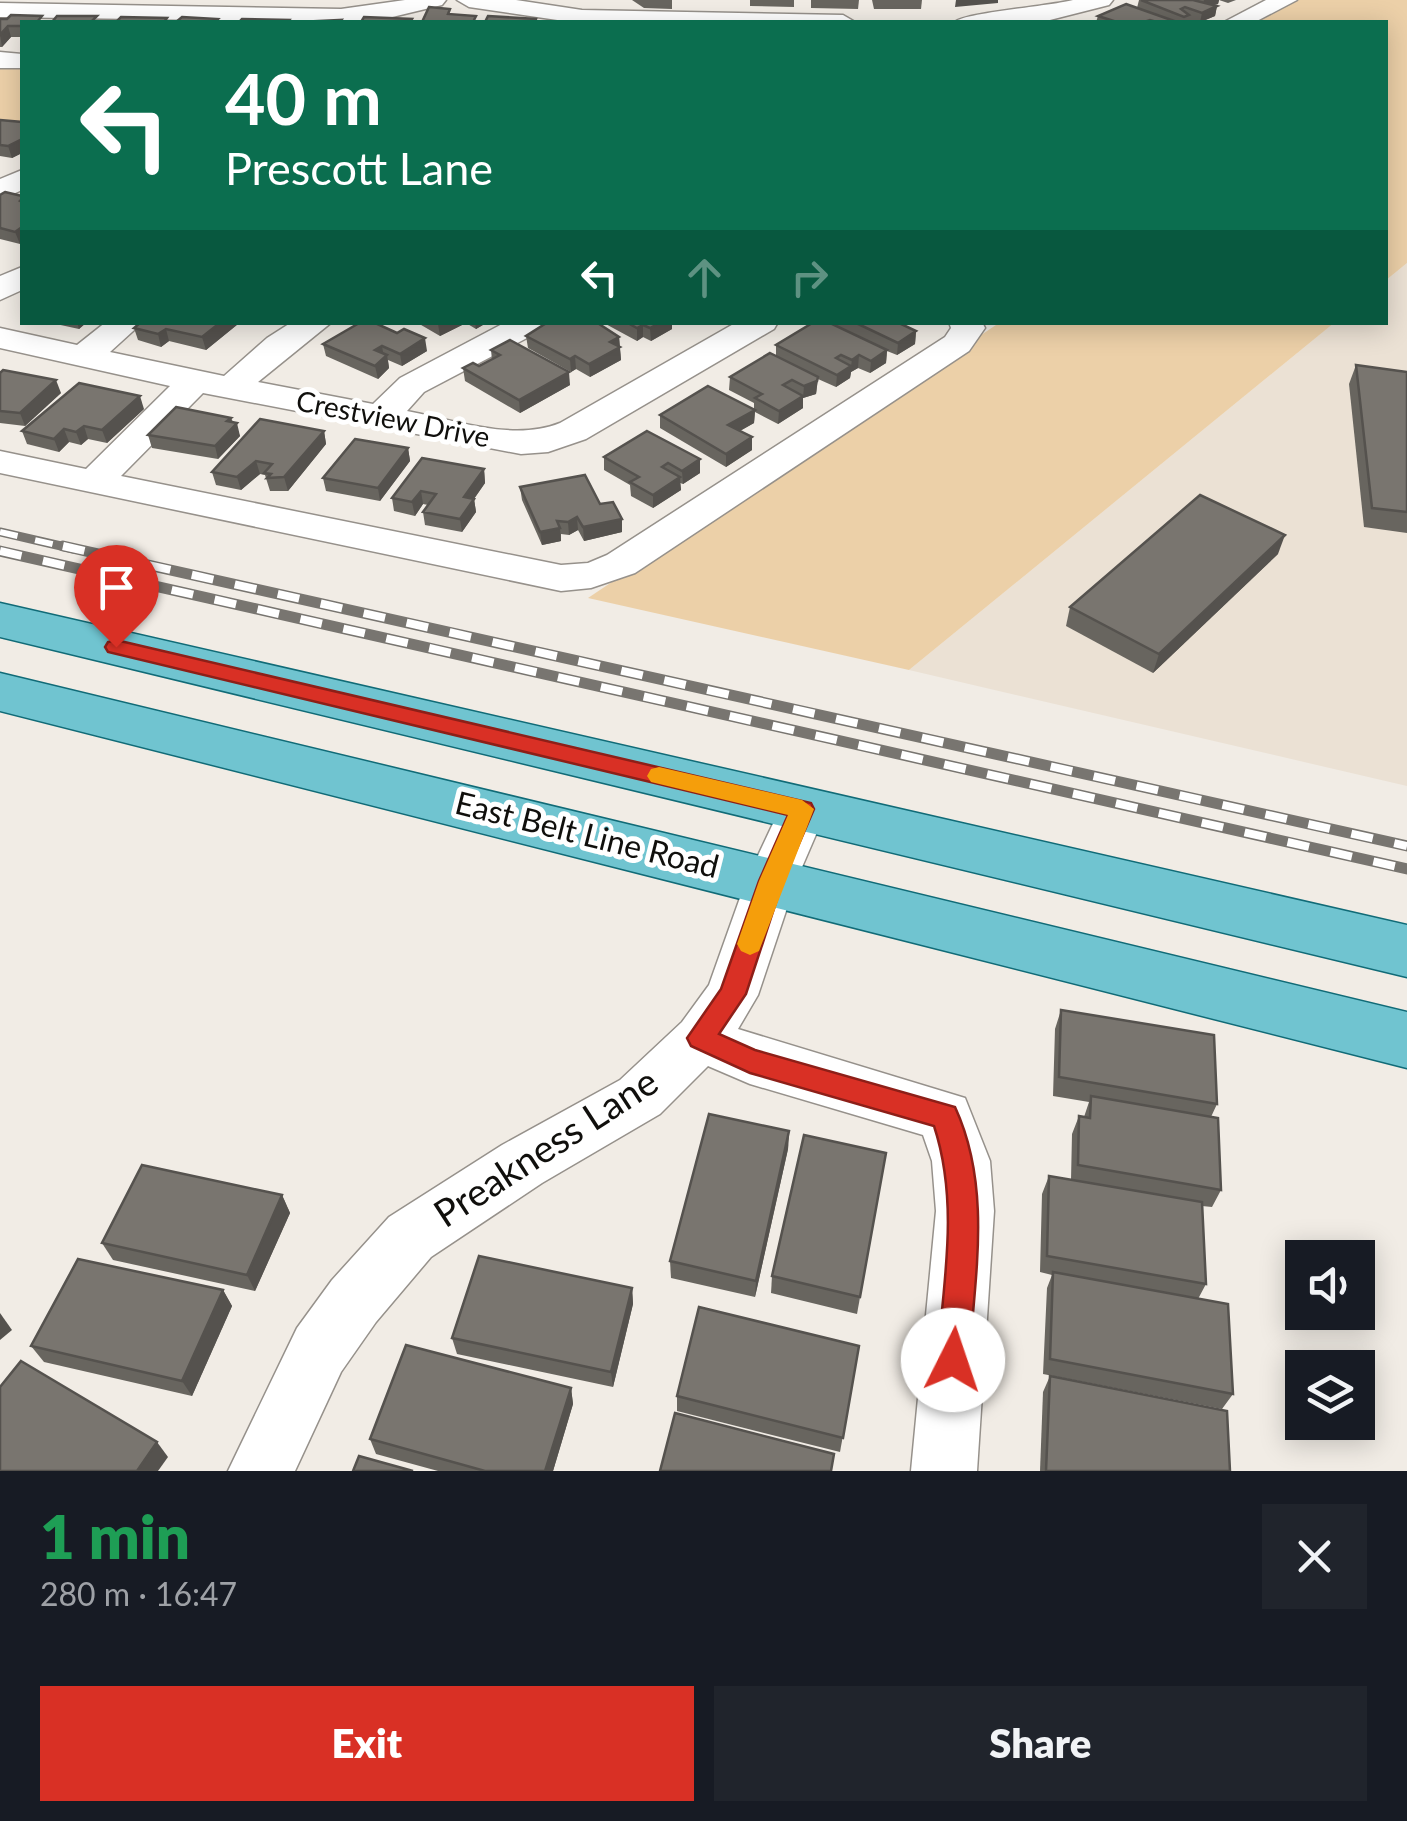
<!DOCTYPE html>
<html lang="en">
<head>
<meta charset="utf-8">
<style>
  :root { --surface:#171b24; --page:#20242c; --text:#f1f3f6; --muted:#9ea1a6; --accent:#d93025 }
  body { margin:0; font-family:Lato,sans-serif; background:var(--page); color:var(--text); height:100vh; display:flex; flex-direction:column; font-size:38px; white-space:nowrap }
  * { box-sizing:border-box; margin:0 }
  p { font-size:32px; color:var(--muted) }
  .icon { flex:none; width:55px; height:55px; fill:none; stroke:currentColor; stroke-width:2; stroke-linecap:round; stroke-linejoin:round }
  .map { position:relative; height:1471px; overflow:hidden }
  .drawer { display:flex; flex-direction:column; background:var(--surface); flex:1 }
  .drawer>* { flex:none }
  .banner { position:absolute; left:20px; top:20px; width:1368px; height:305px; border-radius:0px; box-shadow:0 5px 25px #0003; background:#0b6e4f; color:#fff; overflow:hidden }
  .controls { position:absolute; left:1285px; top:1240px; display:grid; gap:20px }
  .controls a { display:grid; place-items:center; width:90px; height:90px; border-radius:0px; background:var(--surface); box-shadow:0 5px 25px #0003; font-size:50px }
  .pin { position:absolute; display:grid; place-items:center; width:85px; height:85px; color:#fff; margin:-102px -42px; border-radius:50% 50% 50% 0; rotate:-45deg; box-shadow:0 0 10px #0007 }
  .pin .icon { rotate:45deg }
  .me { position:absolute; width:110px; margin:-55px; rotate:4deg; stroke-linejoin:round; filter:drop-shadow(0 0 8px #0008) }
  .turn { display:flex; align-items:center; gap:35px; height:210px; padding:0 40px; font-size:45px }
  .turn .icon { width:130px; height:130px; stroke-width:2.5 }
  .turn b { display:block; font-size:70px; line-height:85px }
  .lanes { display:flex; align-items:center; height:95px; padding:0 40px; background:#0003; justify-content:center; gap:50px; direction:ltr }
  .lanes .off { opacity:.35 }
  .round { display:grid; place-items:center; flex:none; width:105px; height:105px; border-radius:0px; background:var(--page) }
  .headline { display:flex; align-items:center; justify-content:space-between; height:170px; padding:0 40px }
  h1 { font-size:60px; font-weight:800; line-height:75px; color:#1e9e55 }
  .primary-button { display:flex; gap:20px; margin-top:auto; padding:20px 40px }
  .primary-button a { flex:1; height:115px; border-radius:0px; background:var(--accent); color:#fff; font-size:40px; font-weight:800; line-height:115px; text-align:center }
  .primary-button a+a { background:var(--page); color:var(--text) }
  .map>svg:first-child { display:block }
</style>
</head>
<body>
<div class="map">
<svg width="1407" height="1471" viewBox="0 0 1407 1471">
  <rect width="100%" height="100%" fill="#f1ece5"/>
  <!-- built -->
  <polygon fill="#ebe1d4" points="1407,263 1407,786 909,670 1334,323 1385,322 1385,281"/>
  <!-- green -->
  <g fill="#ecd0a8">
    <polygon points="1297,0 1407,0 1407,263 1385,281 1385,22 1247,22"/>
    <polygon points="0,64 22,64 22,127 0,126"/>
    <polygon points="999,323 1334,323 909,670 588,598"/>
  </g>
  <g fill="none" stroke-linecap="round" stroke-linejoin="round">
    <!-- minor casing -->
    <g stroke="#96918b" stroke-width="3">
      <g id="minor">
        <polygon points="405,0 446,0 442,5 384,19 348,22 0,17 0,3 341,9"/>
        <polygon points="457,0 516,0 582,10 843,15 855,22 571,22 469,7"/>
        <path d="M1073 0H1113L1109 5 1042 22H955C963 13 1051 6 1073 0Z"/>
        <polygon points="1266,0 1297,0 1255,22 1224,22"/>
        <polygon points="0,52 22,54 22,68 0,68"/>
        <polygon points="22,170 22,190 0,200 0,179"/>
        <polygon points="22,267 22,290 0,300 0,276"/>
        <path d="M106 322H143L110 352 224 376 267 338 292 322H332L258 382 373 404 400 378 506 322H548L544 329 424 392 407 411C455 420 513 442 560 423L737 322H778L774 329 586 439 548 452 521 454 203 393 121 476 561 565 588 563 607 555 945 337 951 328 949 322H982L985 328 969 351 635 573 591 588 561 591 0 473V451L86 469 170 386 0 348V328L77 345Z"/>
        <polygon points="803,791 820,796 827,809 796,881 758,995 738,1029 965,1098 990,1161 994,1211 977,1471 911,1471 936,1211 932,1161 923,1135 750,1084 708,1066 660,1114 542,1183 431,1257 376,1322 341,1372 295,1471 228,1471 297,1328 332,1280 389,1217 502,1145 620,1080 682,1022 709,985 746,881 786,796"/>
      </g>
    </g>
    <!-- major casing -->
    <g stroke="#116b77" stroke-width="3">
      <g id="major">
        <polygon points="0,603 1407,925 1407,977 0,637"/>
        <polygon points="0,673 1407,1012 1407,1068 0,711"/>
      </g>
    </g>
    <!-- minor -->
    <use href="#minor" fill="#fff" fill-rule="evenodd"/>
    <!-- major -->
    <use href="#major" fill="#70c4d0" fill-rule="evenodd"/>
    <!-- rail-far1 casing -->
    <g stroke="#787570" stroke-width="9">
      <polyline id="rail-far1" points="0,532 74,549"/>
    </g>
    <!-- rail casing -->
    <g stroke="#787570" stroke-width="11">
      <g id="rail">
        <polyline points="63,546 1407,846"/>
        <polyline points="0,551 1407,869"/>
      </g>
    </g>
    <!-- rail-far1 -->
    <use href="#rail-far1" stroke="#fff" stroke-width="6" stroke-dasharray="18" stroke-linecap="butt"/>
    <!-- rail -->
    <use href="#rail" stroke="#fff" stroke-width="8" stroke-dasharray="22" stroke-linecap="butt"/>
  </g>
  <!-- wall -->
  <g fill="#68655f">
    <polygon points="632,0 672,0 672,9 644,8"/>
    <polygon points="750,0 794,0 794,7 750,6"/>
    <polygon points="811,0 859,0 858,9 811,8"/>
    <polygon points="872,0 922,0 921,9 874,9"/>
    <polygon points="1139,0 1236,0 1228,3 1219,0 1218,4 1214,5 1217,6 1215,16 1201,22 1188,20 1188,22 1096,22 1098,16 1137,8"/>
    <polygon points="0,19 22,22 22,37 11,37 2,47 0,47"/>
    <polygon points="0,120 22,122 22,153 12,158 0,156"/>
    <polygon points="0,195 22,196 22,242 20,244 0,239"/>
    <polygon points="56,322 87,322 79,329 56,324"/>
    <polygon points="361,322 427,351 402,366 388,360 389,368 378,379 326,356 323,344"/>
    <polygon points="416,322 488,322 476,329 466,323 440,336"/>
    <polygon points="602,322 672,322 672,329 651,341 643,337 637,341"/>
    <polygon points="836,322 910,322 904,326 916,331 915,344 897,355 887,351 886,363 870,373 858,368 851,372 850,378 836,387 818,379 816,394 803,398 803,408 778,424 755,412 754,423 740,431 752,450 726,467 660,428 660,415 754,410 754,403 729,390 730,377 776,356 776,345 836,326"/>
    <polygon points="238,324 206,350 169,341 161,347 138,340 134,328"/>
    <polygon points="526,336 619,337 621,360 590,377 576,369 571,372 528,348"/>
    <polygon points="491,350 570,385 520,413 465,381 463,368 479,366 492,360"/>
    <polygon points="1356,365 1407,372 1407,533 1364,527 1349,384"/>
    <polygon points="0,373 61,393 25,426 0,423"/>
    <polygon points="144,409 107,443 88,439 81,445 69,442 59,452 27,444 22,431"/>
    <polygon points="231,418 240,436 218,459 152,448 148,435"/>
    <polygon points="324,431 326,444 288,491 270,491 265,475 260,474 241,490 216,485 212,472"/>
    <polygon points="408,448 410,461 380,501 326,491 323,478"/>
    <polygon points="604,457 700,459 700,473 683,484 680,483 681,490 653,508 631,496 630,485 604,470"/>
    <polygon points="484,469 485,483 474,499 476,512 462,532 425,525 423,512 428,505 423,504 415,516 394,511 392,498"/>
    <polygon points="520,487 600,504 622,519 622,532 584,541 578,530 569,535 561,534 561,541 542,545 522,500"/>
    <polygon points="1278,554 1153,673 1066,626 1070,607"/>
    <polygon points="1061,1010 1217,1104 1211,1117 1221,1190 1212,1207 1202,1206 1206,1284 1198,1299 1233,1394 1222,1409 1043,1374 1047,1288 1052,1275 1040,1272 1042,1194 1049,1176 1071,1180 1072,1134 1079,1116 1084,1117 1089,1102 1053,1096 1055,1029"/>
    <polygon points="789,1131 788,1149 755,1297 671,1278 670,1261"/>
    <polygon points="886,1153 857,1314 771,1293 772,1276"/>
    <polygon points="282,1195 290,1213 255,1291 113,1260 102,1243"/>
    <polygon points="632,1288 633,1304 613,1387 457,1354 452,1338"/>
    <polygon points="223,1290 232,1306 192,1396 44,1362 31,1346"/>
    <polygon points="859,1346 840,1452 677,1411 677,1396"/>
    <polygon points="1050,1376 1230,1471 1040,1471 1043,1392"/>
    <polygon points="571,1388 573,1404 553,1471 438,1471 376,1454 370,1439"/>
  </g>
  <!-- shaded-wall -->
  <g fill="#55524e">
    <polygon points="956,0 998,0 998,3 955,7"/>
    <polygon points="1204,0 1219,0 1218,4 1202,7"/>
    <polygon points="1217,6 1215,16 1200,22 1202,13"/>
    <polygon points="8,26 11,37 2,47 0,35"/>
    <polygon points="22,139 22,153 12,158 8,146"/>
    <polygon points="22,227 22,242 20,244 15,232"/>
    <polygon points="77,322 87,322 79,329"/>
    <polygon points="221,322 238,324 206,350 202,337"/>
    <polygon points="441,322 466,322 466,323 440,336 438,324"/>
    <polygon points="475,322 488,322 476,329"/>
    <polygon points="661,322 672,322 672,329 651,341 650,328"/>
    <polygon points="643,325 643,337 637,341 637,328"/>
    <polygon points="166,329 169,341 161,347 158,334"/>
    <polygon points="916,331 915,344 897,355 898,343"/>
    <polygon points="619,337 621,360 590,377 589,364 610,342"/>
    <polygon points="425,338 427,351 402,366 400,354"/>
    <polygon points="382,346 384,358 387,355 389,368 378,379 375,366 375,350"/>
    <polygon points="887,350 886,363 870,373 871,361"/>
    <polygon points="859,355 858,368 851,372 850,378 836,387 837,375 851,366 852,360"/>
    <polygon points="575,356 576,369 571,372 570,359"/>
    <polygon points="569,372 570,385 520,413 519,400"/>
    <polygon points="818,377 816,394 803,398 804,386"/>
    <polygon points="56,380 61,393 25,426 20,413"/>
    <polygon points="140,396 144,409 107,443 102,430"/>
    <polygon points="803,396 803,408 778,424 779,411"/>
    <polygon points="755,410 754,423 727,438 728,425"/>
    <polygon points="231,418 233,427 237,423 240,436 218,459 215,446 227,421"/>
    <polygon points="84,426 88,439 81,445 76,432"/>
    <polygon points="64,429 69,442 59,452 54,439"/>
    <polygon points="324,431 326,444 288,491 284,477"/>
    <polygon points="752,437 752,450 726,467 726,454"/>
    <polygon points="408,448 410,461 380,501 378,488"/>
    <polygon points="700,459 700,473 683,484 682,471"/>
    <polygon points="256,461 260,474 241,490 237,477"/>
    <polygon points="484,469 485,483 466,510 464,497"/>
    <polygon points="680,477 681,490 653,508 653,495"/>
    <polygon points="421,491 423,504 415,516 412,502"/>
    <polygon points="474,499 476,512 462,532 460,519"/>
    <polygon points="577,517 578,530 569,535 568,522"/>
    <polygon points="622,519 622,532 584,541 583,527"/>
    <polygon points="560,528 561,541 542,545 540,532"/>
    <polygon points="1285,535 1278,554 1153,673 1159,654"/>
    <polygon points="789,1131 788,1149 755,1297 756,1281"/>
    <polygon points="282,1195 290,1213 255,1291 247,1275"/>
    <polygon points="632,1288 633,1304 613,1387 611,1372"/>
    <polygon points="223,1290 232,1306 192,1396 182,1381"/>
    <polygon points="0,1313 12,1330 0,1340"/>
    <polygon points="571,1388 573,1404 553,1471 545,1471"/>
    <polygon points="157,1442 168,1457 158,1471 137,1471"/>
  </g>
  <!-- building -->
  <g fill="#79756f" stroke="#55524e" stroke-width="2.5">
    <polygon points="1141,0 1193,0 1217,6 1202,13 1185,7 1181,9 1189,15 1184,17"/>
    <polygon points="1126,4 1177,22 1157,22 1150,20 1144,22 1117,22 1098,16"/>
    <polygon points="429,7 450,9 448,14 476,16 473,22 422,22"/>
    <polygon points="11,15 42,16 37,22 22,22 22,26 8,26 0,35 0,19 7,19"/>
    <polygon points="57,16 97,16 91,22 52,22"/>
    <polygon points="488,16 536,19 535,22 485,22"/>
    <polygon points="121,17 167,18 164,22 116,22"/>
    <polygon points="182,17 218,19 215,22 176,22"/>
    <polygon points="364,17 412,19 410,22 361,22"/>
    <polygon points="242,19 289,20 287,22 239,22"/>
    <polygon points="341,20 339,22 298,22"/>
    <polygon points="0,120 22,122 22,139 8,146 0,145"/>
    <polygon points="5,192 22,196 22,199 20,201 22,202 22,227 15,232 0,228 0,195"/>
    <polygon points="141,322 221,322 202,337 166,329 158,334 134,328"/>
    <polygon points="361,322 373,322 397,333 404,329 425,338 400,354 382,346 375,350 387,355 375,366 323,344"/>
    <polygon points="548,322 596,322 619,337 610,342 620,347 589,364 575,356 570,359 526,336"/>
    <polygon points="626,322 661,322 650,328 643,325 637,328"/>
    <polygon points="814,322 828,322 887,350 871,361 859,355 852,360 841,355 836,358 851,366 837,375 776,345"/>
    <polygon points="854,322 897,322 916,331 898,343"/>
    <polygon points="510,340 569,372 519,400 463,368 473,363 479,366 500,355 491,350"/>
    <polygon points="770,353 818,377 817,381 804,386 792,380 783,385 803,396 779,411 755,398 762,394 730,377"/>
    <polygon points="1356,365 1407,372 1407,512 1372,508"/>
    <polygon points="3,370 56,380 20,413 0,411 0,373"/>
    <polygon points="79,383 140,396 102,430 84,426 76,432 64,429 54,439 22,431"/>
    <polygon points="708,386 755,410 728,425 752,437 726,454 660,415"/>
    <polygon points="176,407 231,418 227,421 237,423 215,446 148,435"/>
    <polygon points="260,419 324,431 284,477 267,478 271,474 264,473 272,464 256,461 237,477 212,472"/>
    <polygon points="647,431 700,459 682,471 668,463 662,467 680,477 653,495 630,482 639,477 604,457"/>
    <polygon points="355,439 408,448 378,488 323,478"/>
    <polygon points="422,458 484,469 464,497 474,499 460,519 423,512 436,494 421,491 412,502 392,498"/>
    <polygon points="585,475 600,504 613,502 622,519 583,527 577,517 568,522 557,521 560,528 540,532 520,487"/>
    <polygon points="1200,495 1285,535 1159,654 1070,607"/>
    <polygon points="1061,1010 1214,1035 1217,1104 1059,1077"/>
    <polygon points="1091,1096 1218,1118 1221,1190 1078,1165 1079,1116 1090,1118"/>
    <polygon points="709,1114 789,1131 756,1281 670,1261"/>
    <polygon points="804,1135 886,1153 860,1297 772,1276"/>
    <polygon points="142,1165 282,1195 247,1275 102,1243"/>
    <polygon points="1049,1176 1202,1202 1206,1284 1047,1256"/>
    <polygon points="479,1256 632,1288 611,1372 452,1338"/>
    <polygon points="78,1259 223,1290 182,1381 31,1346"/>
    <polygon points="1053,1272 1228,1304 1233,1394 1050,1359"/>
    <polygon points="699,1307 859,1346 843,1438 677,1396"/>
    <polygon points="406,1345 571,1388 545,1471 485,1471 370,1439"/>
    <polygon points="21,1361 157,1442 137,1471 0,1471 0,1387"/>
    <polygon points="1050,1376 1227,1411 1230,1471 1046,1471"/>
    <polygon points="675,1413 834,1454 831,1471 660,1471"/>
    <polygon points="359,1456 413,1471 353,1471"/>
  </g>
  <!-- route -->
  <path fill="#d93025" stroke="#8d1f18" stroke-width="2.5" d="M116 640 811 803 814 809 783 881 746 994 719 1034 755 1050 955 1107C992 1187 975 1275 969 1360L964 1371 953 1376 942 1371 937 1360C944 1281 959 1202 934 1126L750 1073 691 1046 687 1038 721 989 759 881 788 815 108 652 105 647 108 642Z"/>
  <!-- slow -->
  <polygon fill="#f59e0b" points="659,767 802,800 814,809 759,951 750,955 741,951 737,944 759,881 788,815 651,782 647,776 651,769"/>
  <g text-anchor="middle" stroke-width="10" stroke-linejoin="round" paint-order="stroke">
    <!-- far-street labels -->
    <g font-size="28" fill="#100f0c" stroke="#fff">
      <text transform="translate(393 419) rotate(11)" y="10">Crestview Drive</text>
    </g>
    <!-- street labels -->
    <g font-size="32" fill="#100f0c" stroke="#fff">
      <text transform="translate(587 835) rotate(14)" y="11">East Belt Line Road</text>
    </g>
    <!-- near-street labels -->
    <g font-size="38" fill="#100f0c" stroke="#fff">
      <text transform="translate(546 1148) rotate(-33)" y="13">Preakness Lane</text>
    </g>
  </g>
</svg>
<div class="controls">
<a><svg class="icon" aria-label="sound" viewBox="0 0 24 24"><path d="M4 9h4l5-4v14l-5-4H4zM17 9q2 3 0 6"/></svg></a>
<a><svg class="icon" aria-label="layers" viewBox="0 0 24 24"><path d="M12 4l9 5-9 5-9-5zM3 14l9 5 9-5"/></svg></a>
</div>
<div class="pin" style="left:116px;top:647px;background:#d93025"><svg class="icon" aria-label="arrive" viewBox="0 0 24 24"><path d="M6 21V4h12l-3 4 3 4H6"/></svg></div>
<svg class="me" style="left:953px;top:1360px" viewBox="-20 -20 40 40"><circle r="19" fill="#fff"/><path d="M0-13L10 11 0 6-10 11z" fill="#d93025"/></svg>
<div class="banner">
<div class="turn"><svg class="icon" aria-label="left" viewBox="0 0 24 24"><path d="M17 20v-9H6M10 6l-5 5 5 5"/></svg><div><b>40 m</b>Prescott Lane</div></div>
<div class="lanes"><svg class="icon" aria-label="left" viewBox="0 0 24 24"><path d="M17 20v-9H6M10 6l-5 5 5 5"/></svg><svg class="icon off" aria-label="ahead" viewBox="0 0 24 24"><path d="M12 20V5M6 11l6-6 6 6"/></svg><svg class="icon off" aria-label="right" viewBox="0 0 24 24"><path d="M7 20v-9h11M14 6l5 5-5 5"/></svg></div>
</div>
</div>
<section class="drawer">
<div class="headline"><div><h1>1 min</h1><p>280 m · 16:47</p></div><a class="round"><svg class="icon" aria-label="close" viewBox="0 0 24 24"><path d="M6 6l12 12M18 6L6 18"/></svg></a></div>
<div class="primary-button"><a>Exit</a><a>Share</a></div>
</section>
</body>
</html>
